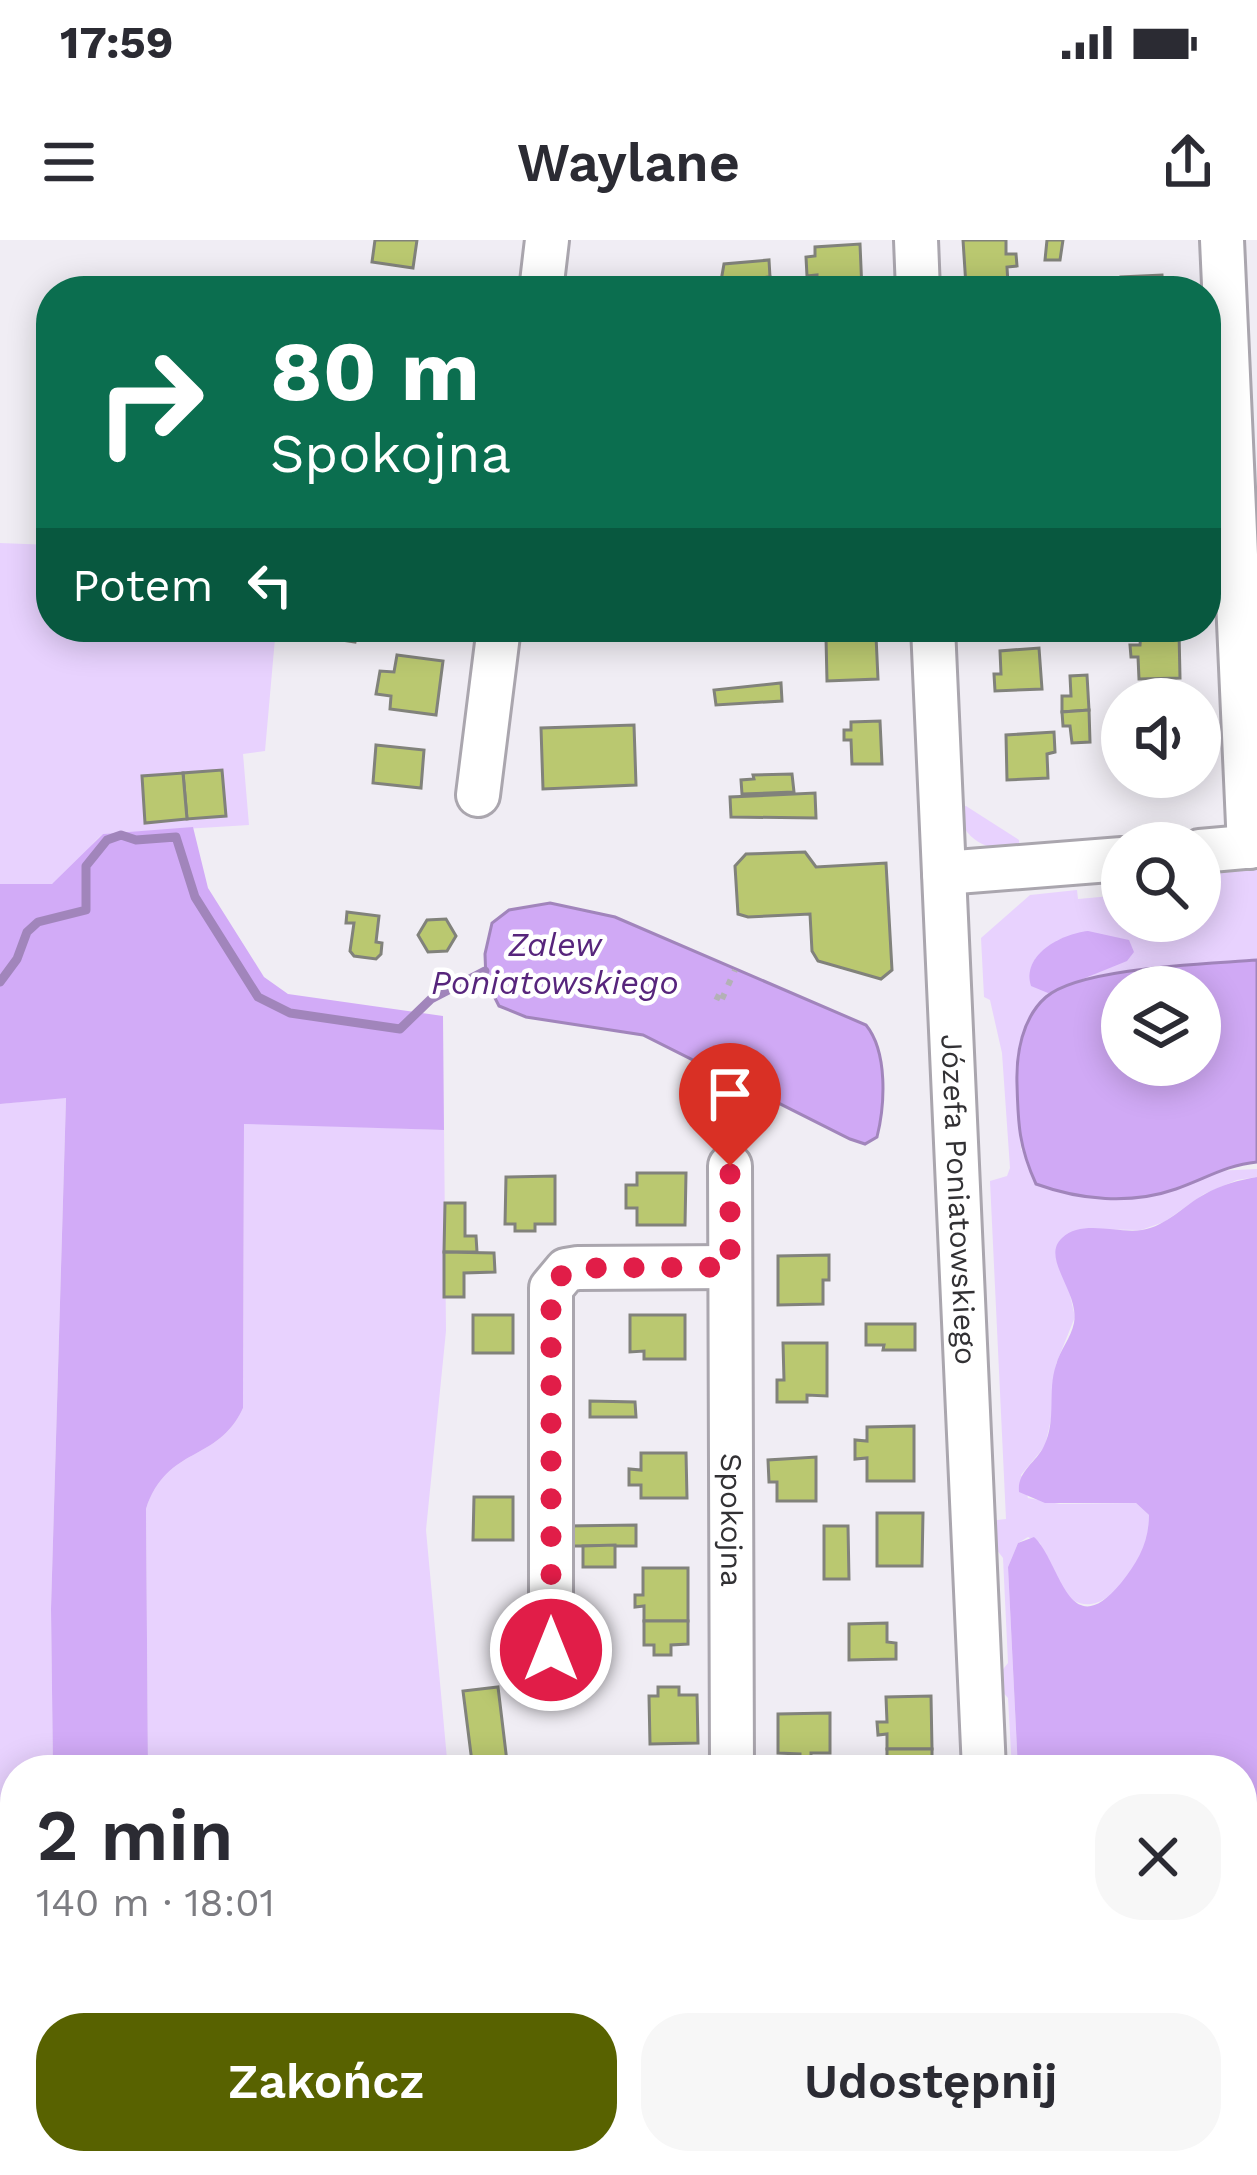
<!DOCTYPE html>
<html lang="pl">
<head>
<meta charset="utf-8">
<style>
  :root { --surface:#fff; --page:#f7f7f7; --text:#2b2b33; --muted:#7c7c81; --accent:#586200 }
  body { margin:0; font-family:"Work Sans",sans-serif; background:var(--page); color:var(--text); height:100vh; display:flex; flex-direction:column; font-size:45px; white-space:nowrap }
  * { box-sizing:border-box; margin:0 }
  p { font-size:39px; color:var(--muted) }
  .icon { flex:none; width:66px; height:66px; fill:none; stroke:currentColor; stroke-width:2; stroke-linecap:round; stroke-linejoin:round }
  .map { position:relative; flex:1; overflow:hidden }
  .sheet { position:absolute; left:0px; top:1515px; width:1257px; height:420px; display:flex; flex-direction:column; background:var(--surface); border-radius:48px 48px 0 0; box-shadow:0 6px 30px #0003 }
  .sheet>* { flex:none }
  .top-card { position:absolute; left:36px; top:36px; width:1185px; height:366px; border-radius:48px; box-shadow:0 6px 30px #0003; background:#0b6e4f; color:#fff; overflow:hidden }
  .buttons { position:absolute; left:1101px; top:438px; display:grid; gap:24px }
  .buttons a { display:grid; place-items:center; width:120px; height:120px; border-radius:50%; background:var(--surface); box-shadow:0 6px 30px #0003; font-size:60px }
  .pin { position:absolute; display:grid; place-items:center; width:102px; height:102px; color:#fff; margin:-123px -51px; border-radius:50% 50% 50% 0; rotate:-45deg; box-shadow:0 0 12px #0007 }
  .pin .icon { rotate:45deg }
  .me { position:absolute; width:132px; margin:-66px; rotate:0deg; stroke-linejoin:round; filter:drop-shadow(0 0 9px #0008) }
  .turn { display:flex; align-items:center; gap:42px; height:252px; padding:0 36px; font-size:54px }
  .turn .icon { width:156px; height:156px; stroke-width:2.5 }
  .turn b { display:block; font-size:84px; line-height:102px }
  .then { display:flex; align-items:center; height:114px; padding:0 36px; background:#0003; gap:24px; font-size:45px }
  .round { display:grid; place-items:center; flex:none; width:126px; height:126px; border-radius:48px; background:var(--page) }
  .headline { display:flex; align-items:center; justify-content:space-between; height:204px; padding:0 36px }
  h1 { font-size:72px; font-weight:600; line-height:90px }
  .cta { display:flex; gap:24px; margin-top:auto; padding:24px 36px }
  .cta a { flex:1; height:138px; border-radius:48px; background:var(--accent); color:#fff; font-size:48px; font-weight:600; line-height:138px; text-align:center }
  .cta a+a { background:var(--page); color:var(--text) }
  .status { display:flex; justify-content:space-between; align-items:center; height:84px; padding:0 60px; background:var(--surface); direction:ltr }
  .status svg { height:33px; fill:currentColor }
  header { display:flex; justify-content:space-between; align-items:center; height:156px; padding:0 36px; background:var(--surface); font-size:54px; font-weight:600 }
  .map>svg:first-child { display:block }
</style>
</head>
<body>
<div class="status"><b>17:59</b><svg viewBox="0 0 49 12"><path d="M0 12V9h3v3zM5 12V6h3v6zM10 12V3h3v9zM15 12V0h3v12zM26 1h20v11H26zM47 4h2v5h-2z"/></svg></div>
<header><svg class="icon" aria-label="menu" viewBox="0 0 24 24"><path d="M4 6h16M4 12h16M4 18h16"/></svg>Waylane<svg class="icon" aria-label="share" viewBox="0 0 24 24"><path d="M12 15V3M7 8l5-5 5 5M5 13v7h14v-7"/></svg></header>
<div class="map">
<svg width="1257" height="1935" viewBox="0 0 1257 1935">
  <rect width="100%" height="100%" fill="#f0edf4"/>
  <!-- green -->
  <g fill="#e8d2fe">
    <path d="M0 303 51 305V387H276L265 511 243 514 249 585 103 594C86 606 72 639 52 644 37 648 15 644 0 644Z"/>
    <path d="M966 566 1019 600 1020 611C988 610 963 603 957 567Z"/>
    <path d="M1257 622V720C1197 726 1060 722 1029 780 1008 818 1019 869 1021 910L1173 950 1215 931 1257 929V937L1237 940 1204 954 1164 982 1141 990 1084 989 1068 1046 1075 1077 1056 1124 1052 1175 1045 1206 1021 1235 1028 1258 1060 1264 1136 1263 1149 1275C1149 1281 1150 1287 1149 1294 1145 1321 1105 1381 1073 1360 1056 1349 1048 1322 1040 1303L1028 1297 1018 1303 1008 1327 1018 1530H1012L1008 1458 997 1446 996 1438 1008 1423 1003 1318 990 1301 989 1281 1006 1279 990 941 1007 936 1010 928 1002 813 990 760 984 757 981 698 1030 655 1077 650 1078 659 1122 655V681H1200V627Z"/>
    <polygon points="66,857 51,1369 53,1530 15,1530 15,1564 0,1564 0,864"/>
    <path d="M244 883 444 890 446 1091 426 1290 448 1530H148L146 1269C167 1205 218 1223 243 1168Z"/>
    <polygon points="1257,1858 1257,1935 948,1935 1008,1920 1242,1920 1242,1862"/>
    <polygon points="237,1920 468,1920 471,1935 237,1935"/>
  </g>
  <!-- forest -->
  <g fill="#d2abf7">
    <path d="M193 587 208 648 264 737 288 754 443 776 444 890 244 884 243 1168C218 1223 167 1205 146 1269L148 1530H53L51 1369 66 858 0 864V644H52L103 594Z"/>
    <path d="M1088 691 1129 700 1134 712 1127 721 1048 753 1031 746C1021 715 1061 694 1088 691Z"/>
    <path d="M1257 937V1708L1242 1711V1530H1018L1008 1327 1018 1303 1034 1297C1061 1322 1068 1407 1121 1343 1138 1322 1149 1302 1149 1275L1136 1263H1045L1019 1252C1017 1231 1036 1223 1044 1206 1057 1180 1047 1151 1056 1125 1060 1110 1071 1098 1074 1083 1080 1052 1040 1018 1062 998 1082 979 1118 994 1142 990 1167 986 1184 965 1205 954 1221 945 1239 940 1257 937Z"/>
  </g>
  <!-- water -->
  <g fill="#d0a9f5" stroke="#a185bb" stroke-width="3" fill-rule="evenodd">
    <path d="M550 663 615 677 866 785C888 812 885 865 877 897L865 904 850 899 643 795 526 777 499 766 486 740 485 714 492 683 509 670Z"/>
    <path d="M1257 720V922C1226 925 1205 939 1176 949 1130 965 1080 960 1036 944 1019 907 1018 884 1017 844 1016 814 1022 778 1046 757 1080 727 1210 724 1257 720ZM1122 747H1200V825H1122Z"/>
  </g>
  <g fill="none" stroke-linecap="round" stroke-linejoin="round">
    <!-- stream -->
    <polyline stroke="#a185bb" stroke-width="9" points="0,742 17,719 27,692 38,682 86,670 86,626 107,600 121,595 136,600 176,597 195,657 258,757 290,773 400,789 431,759 485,731"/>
  </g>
  <!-- building -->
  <g fill="#bac870" stroke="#81827b" stroke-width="3">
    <polygon points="375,0 417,0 413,28 372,22"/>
    <polygon points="963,0 1006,0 1006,14 1016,14 1017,26 1007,27 1008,44 966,46"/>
    <polygon points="1047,0 1063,0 1060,20 1045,20"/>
    <polygon points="860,4 862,51 817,51 817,35 807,36 806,17 815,16 815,7"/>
    <polygon points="769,20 770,37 721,41 724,24"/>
    <polygon points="1162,35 1163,51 1122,51 1121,37"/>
    <polygon points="770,37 771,51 722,51 721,41"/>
    <polygon points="659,44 660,51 603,51 603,47"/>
    <polygon points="303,387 358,387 355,402 302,394"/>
    <polygon points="1179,391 1180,438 1139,439 1138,417 1131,417 1130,405 1140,405 1141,392"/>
    <polygon points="876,396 878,439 827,441 826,398"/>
    <polygon points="1039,408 1042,449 995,451 994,434 1001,434 1000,411"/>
    <polygon points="397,415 443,421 436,475 390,469 391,456 376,454 380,431 394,432"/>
    <polygon points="1087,435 1089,470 1062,472 1062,456 1071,456 1070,436"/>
    <polygon points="781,443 782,461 716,465 714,450"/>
    <polygon points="1089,470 1090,502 1072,503 1070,486 1063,486 1062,472"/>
    <polygon points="880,481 882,524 852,524 851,500 844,500 844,490 851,490 851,482"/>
    <polygon points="634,485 636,545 543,549 541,488"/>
    <polygon points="1054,492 1055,512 1047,514 1048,538 1007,540 1006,495"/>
    <polygon points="376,505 424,510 421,548 373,543"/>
    <polygon points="222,530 226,576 187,579 183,533"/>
    <polygon points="183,533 187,579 145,583 142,536"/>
    <polygon points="792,534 794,552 742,554 741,540 754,539 753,535"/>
    <polygon points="815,553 816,578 731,577 730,557"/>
    <polygon points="805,612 816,627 886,623 892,730 881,739 818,721 812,711 810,674 748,677 738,674 735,626 746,614"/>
    <polygon points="347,672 379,676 376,702 382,703 381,714 376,719 354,716 350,711 354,683 346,683"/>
    <polygon points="446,679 456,696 447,711 428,712 418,695 427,680"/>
    <polygon points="637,933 686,933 685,985 637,985 637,968 626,968 626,945 637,945"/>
    <polygon points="555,936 555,984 535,984 535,991 515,991 515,984 505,984 506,937"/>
    <polygon points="445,963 465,963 465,996 476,996 477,1012 444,1012"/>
    <polygon points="444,1012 494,1013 495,1032 464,1033 464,1057 444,1057"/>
    <polygon points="829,1015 829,1040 823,1040 823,1064 778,1065 778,1016"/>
    <rect x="473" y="1075" width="40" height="38"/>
    <polygon points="630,1075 685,1075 685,1119 644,1119 644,1111 630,1112"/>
    <polygon points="866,1084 915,1084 915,1110 883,1110 884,1105 866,1105"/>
    <polygon points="783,1103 827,1103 827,1156 807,1155 807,1162 777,1162 777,1140 784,1140"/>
    <polygon points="590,1161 635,1162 636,1177 590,1177"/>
    <polygon points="914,1186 914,1241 867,1241 867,1218 855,1219 855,1200 867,1201 867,1187"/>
    <polygon points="641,1213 686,1213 687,1258 641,1258 641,1245 629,1245 629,1229 641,1230"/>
    <polygon points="816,1217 816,1261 777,1261 777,1242 769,1242 768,1220"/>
    <polygon points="474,1257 513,1257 513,1300 473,1300"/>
    <polygon points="877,1273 923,1273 922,1326 877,1326"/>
    <polygon points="636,1285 636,1306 568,1306 567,1286"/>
    <polygon points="824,1286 848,1286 849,1339 824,1339"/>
    <polygon points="615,1305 615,1327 583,1327 583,1306"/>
    <polygon points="643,1328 688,1328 688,1381 644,1381 644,1366 635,1367 635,1355 643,1355"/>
    <polygon points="644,1381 688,1381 688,1404 671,1405 671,1415 654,1415 654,1405 644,1405"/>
    <polygon points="887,1383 887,1402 896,1403 896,1419 849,1420 849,1384"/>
    <polygon points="498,1447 508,1530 473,1530 463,1451"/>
    <polygon points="658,1447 679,1447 679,1455 697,1455 698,1503 650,1504 649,1456 658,1456"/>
    <polygon points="931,1456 932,1509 887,1509 887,1494 878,1495 877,1482 887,1482 886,1457"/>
    <polygon points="830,1473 830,1513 811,1513 811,1520 800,1520 800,1514 778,1513 778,1474"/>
    <rect x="887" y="1509" width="45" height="21"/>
    <polygon points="11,1751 15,1751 15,1868 13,1868"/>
    <polygon points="171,1920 223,1920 223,1935 170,1935"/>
  </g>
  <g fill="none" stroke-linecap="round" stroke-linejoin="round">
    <!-- minor casing -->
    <g stroke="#aaa6ae" stroke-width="48">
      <g id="minor">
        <polyline points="916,0 918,51"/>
        <polyline points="1222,0 1249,607"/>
        <polyline points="541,51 547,0"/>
        <path id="s1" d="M933 387 984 1530"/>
        <polyline points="478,555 499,387"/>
        <polyline points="1200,611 1257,606"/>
        <polyline points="944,633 1122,619"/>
        <path id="s2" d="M730 926 732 1530"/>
        <polyline points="551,1410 551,1048 566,1030 578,1028 730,1027"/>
        <polyline points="734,1920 735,1935"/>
      </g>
    </g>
    <!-- major casing -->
    <g stroke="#cac9ca" stroke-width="60">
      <g id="major">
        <polyline points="1242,1826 1257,1822"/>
        <polyline points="772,1935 833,1920"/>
      </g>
    </g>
    <!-- path -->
    <g stroke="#b3b1b6" stroke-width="6" stroke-dasharray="6 9" stroke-linecap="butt">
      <polyline points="715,756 727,762"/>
      <polyline points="722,759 735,730"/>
      <polyline points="632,1935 690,1920"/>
      <polyline points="1220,1935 1257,1919"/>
    </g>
    <!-- minor -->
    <use href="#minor" stroke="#fff" stroke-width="42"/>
    <!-- major -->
    <use href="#major" stroke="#dab9f7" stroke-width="54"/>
  </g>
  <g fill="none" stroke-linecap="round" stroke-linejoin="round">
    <!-- route -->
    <polyline stroke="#e11d48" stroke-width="21" stroke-dasharray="0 37.8" points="551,1410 551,1048 566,1030 578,1028 730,1027 730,926"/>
  </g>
  <g text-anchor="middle" stroke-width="9" stroke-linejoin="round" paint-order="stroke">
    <!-- street labels -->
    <g font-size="30" fill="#323134" stroke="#fff">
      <text dy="10" stroke="none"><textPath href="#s1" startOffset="573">Józefa Poniatowskiego</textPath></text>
      <text dy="10" stroke="none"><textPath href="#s2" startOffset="354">Spokojna</textPath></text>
    </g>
    <!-- water labels -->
    <g font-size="33" font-style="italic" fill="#57257c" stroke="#fff">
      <text x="555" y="716">Zalew<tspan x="555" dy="38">Poniatowskiego</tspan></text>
    </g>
  </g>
</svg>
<div class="buttons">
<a><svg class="icon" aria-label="sound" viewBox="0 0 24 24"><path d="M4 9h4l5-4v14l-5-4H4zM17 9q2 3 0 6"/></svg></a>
<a><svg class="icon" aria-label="search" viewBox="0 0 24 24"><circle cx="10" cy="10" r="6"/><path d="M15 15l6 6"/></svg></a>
<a><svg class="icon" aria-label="layers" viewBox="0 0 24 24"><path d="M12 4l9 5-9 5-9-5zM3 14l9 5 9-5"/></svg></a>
</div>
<div class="pin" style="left:730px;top:926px;background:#d93025"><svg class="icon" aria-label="arrive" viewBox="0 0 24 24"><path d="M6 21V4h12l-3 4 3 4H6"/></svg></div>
<svg class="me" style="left:551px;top:1410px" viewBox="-20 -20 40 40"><circle r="17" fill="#e11d48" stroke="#fff" stroke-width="3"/><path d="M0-11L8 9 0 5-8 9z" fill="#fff"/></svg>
<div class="top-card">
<div class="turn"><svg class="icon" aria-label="right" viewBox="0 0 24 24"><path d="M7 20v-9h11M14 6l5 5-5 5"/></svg><div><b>80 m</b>Spokojna</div></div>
<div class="then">Potem<svg class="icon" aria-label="left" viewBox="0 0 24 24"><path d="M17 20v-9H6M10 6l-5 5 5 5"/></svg></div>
</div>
<section class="sheet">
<div class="headline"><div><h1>2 min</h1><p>140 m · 18:01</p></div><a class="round"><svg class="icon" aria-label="close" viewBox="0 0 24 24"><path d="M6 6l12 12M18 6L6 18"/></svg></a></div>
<div class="cta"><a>Zakończ</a><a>Udostępnij</a></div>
</section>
</div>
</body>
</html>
